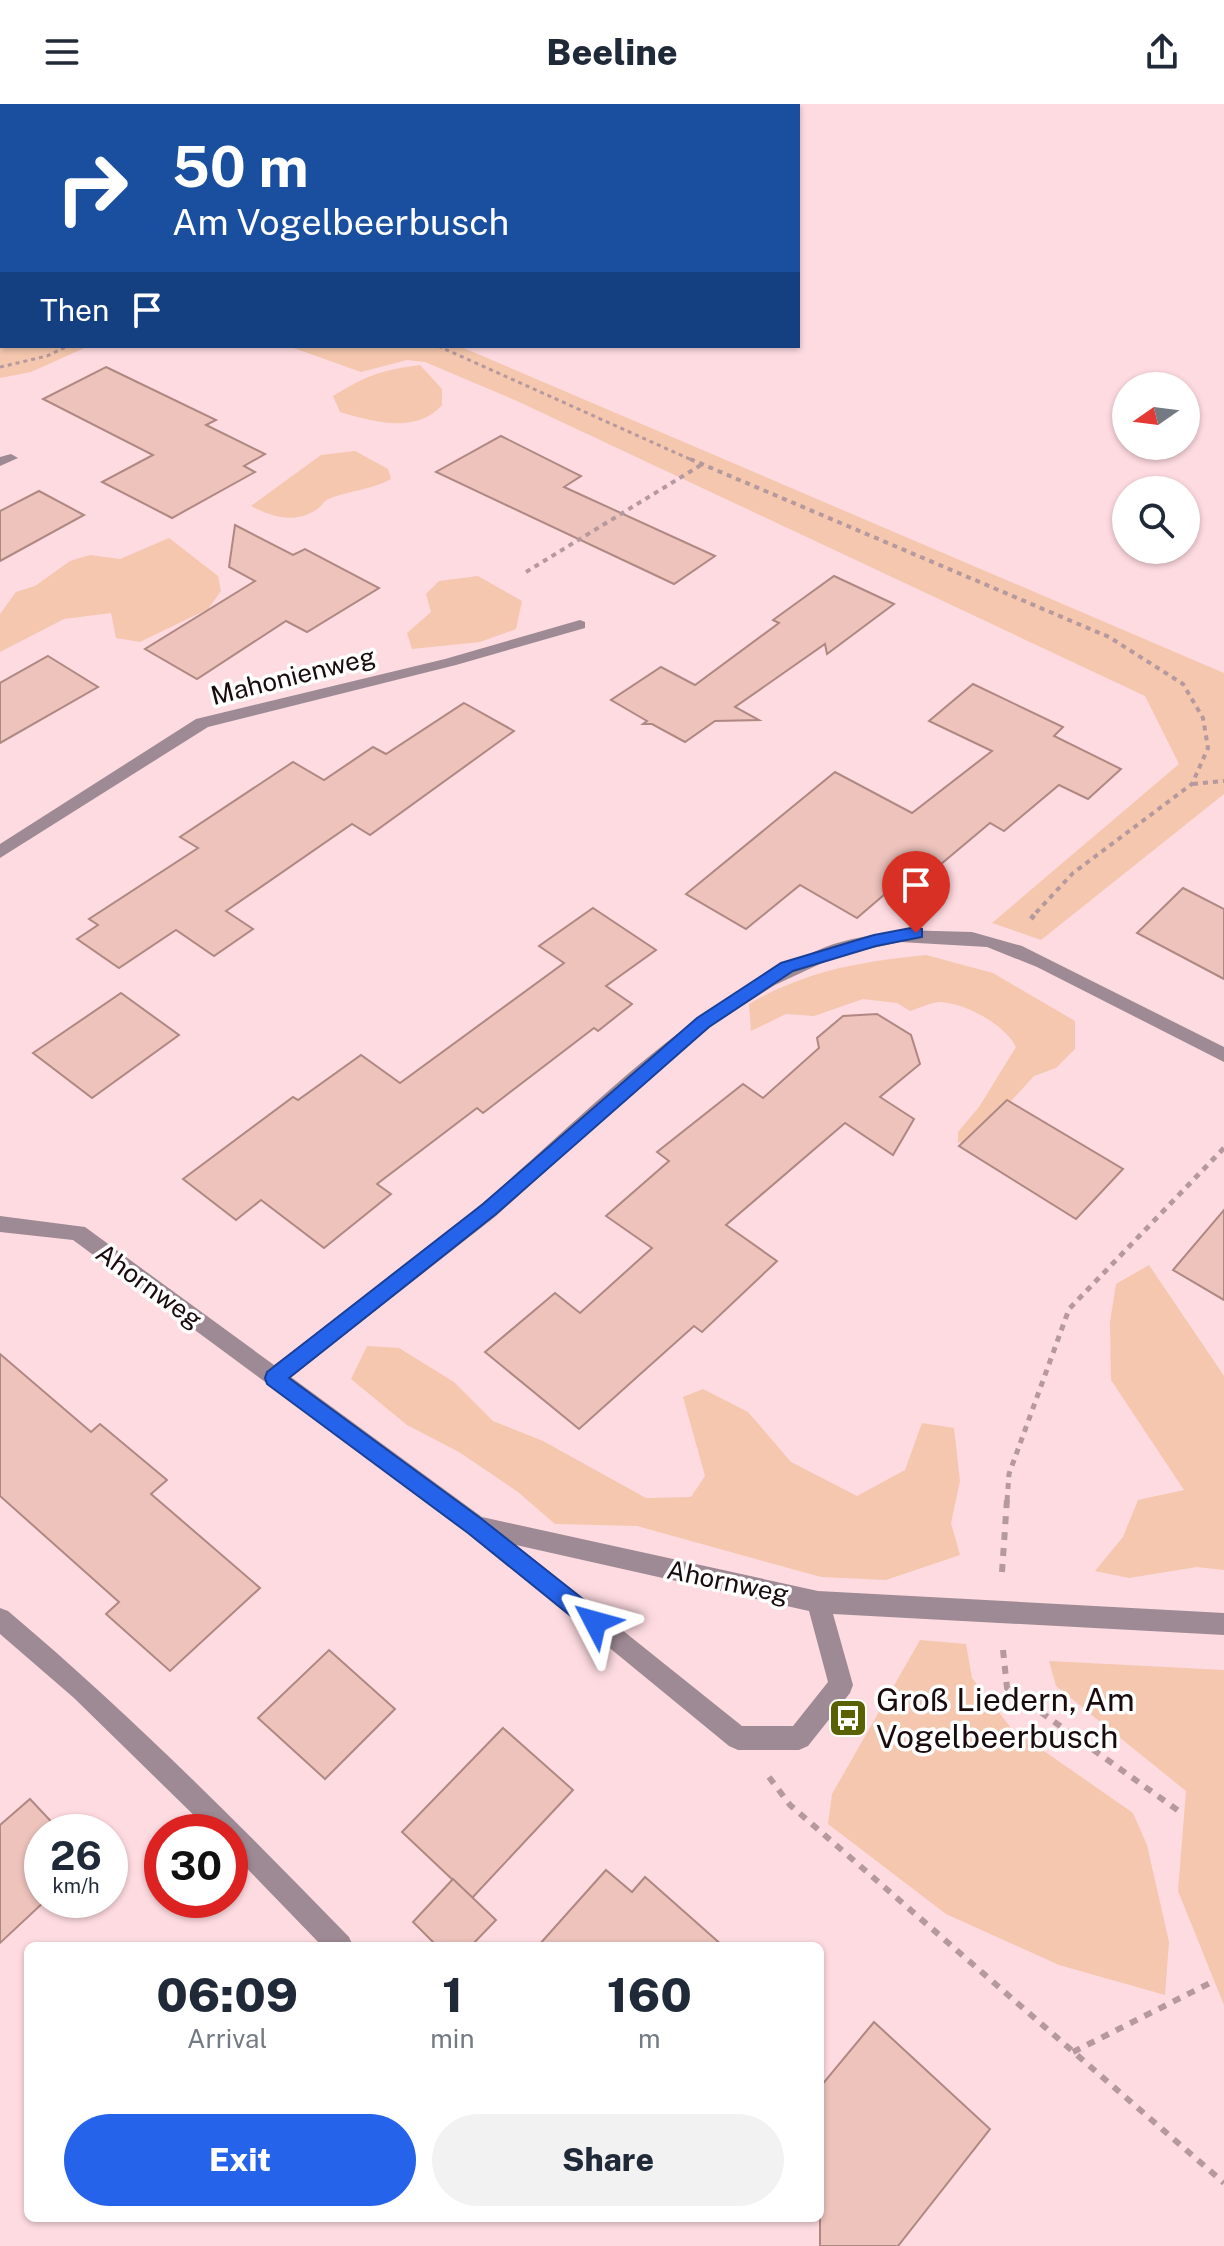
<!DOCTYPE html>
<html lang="en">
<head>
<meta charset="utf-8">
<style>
  :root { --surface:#fff; --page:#f2f2f3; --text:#1f2937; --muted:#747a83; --accent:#2563eb }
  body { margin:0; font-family:"Public Sans",sans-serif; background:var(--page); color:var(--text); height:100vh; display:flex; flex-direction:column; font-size:30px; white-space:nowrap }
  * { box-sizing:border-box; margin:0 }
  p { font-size:26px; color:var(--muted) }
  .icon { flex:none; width:44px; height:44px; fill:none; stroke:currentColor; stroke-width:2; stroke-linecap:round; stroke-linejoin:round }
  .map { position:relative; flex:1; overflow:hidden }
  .side { position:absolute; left:24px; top:1838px; width:800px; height:280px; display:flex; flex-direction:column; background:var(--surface); border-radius:12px; box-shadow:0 2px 6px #0004 }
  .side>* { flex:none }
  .banner { position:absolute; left:0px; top:0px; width:800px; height:244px; box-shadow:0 2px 6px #0004; background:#1a4fa0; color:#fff; overflow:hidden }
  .needle { width:52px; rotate:256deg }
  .tools { position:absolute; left:1112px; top:268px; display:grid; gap:16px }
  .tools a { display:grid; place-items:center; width:88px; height:88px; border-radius:50%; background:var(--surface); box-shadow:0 2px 6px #0004; font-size:40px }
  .speed { position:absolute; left:24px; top:1710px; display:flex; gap:16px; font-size:40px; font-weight:700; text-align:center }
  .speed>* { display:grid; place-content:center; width:104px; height:104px; border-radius:50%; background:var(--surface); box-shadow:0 2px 6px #0004; line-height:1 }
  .speed small { font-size:20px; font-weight:400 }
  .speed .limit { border:12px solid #d22; background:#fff; color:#111 }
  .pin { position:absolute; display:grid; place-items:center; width:68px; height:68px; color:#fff; margin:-82px -34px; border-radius:50% 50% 50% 0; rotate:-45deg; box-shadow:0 0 8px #0007 }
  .pin .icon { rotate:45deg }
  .me { position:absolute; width:88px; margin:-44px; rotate:309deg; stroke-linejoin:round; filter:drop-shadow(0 0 6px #0008) }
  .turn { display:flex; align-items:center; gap:28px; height:168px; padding:0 40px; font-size:36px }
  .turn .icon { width:104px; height:104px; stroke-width:2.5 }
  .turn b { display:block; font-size:56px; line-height:68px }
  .then { display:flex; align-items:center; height:76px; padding:0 40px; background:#0003; gap:16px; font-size:30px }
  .eta { display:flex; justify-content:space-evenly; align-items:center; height:136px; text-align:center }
  .eta b { font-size:48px; font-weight:800; line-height:56px }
  .cta { display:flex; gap:16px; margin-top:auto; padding:16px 40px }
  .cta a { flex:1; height:92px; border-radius:48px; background:var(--accent); color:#fff; font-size:32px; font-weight:800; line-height:92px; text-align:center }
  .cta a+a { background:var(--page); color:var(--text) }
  header { display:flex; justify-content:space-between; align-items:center; height:104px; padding:0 40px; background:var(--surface); font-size:36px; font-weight:800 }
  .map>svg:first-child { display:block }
</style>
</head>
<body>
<header><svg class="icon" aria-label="menu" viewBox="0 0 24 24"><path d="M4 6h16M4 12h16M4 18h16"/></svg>Beeline<svg class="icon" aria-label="share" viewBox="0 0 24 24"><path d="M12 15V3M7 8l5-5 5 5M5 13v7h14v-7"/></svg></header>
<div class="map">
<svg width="1224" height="2142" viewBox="0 0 1224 2142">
  <rect width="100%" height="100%" fill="#fedbe1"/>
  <!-- green -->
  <g fill="#f4c7ae">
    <polygon points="0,236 2,242 89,242 31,268 0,274"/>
    <polygon points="288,242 459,242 1224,569 1224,690 1041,836 992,819 1179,660 1145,592 517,297 425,258 407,256 361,268"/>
    <path d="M420 261 442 285V301C417 330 373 318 340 308L333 292C365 272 381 266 420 261Z"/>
    <path d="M355 347 388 365 391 375C371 386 352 386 331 394 324 396 322 402 316 406 294 420 272 413 251 402L321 351Z"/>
    <polygon points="169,434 218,472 221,487 208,505 140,538 116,534 111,509 64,515 0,548 0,510 16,488 35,482 70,457 90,451 120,455"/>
    <polygon points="478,472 522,497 516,525 480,538 412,545 407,529 431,508 426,490 439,477"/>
    <path d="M926 851 993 869 1075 917V945L1056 964 1034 972 971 1041 958 1038V1028L979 1003 1016 943C1004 920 967 900 941 898 931 898 920 904 910 907L897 899 863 895 814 912 786 910 751 927 749 900C808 866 859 858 926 851Z"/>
    <polygon points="1149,1161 1224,1272 1224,1466 1197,1463 1129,1474 1095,1467 1123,1433 1138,1396 1184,1386 1111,1276 1110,1218 1116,1180"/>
    <polygon points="367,1242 399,1244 454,1278 493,1317 543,1337 646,1394 691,1393 705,1372 683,1293 703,1285 748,1308 791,1358 857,1392 905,1366 922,1319 954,1324 960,1377 951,1419 960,1451 886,1476 821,1473 637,1422 555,1420 518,1388 459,1348 407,1321 351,1275"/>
    <polygon points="920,1536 966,1540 972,1574 1011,1624 1133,1709 1147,1741 1169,1838 1165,1891 1059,1861 946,1810 828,1720 832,1690"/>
    <polygon points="1049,1557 1224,1566 1224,1901 1178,1787 1186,1687 1056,1582"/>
  </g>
  <!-- building -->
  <g fill="#edc3bc" stroke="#af8882" stroke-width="2">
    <polygon points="106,263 216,316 206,321 265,350 244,362 255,368 172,414 102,378 153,351 43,295"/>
    <polygon points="501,332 581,372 564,383 715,452 674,480 436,368"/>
    <polygon points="39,387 84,411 0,457 0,407"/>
    <polygon points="235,421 293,451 305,445 379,484 307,528 286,517 197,575 145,545 255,477 229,463"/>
    <polygon points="834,472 894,500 827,550 825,540 735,603 759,616 715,617 685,638 652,620 643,620 647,617 611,596 661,563 695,581 779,519 773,516"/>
    <polygon points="48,552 98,583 0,639 0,579"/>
    <polygon points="973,580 1063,623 1054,632 1121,665 1088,695 1059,681 1004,727 990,719 904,791 892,784 857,814 800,781 746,825 686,790 835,668 912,709 992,647 929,617"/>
    <polygon points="464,599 514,627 370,731 352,720 226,807 253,825 214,852 176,826 119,864 77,835 98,821 89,815 198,744 180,733 293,658 324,676 373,643 386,650"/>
    <polygon points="1183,784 1224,805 1224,875 1137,829"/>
    <polygon points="593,804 656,846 606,882 632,900 598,927 594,924 483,1009 477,1004 377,1080 391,1090 324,1144 261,1096 236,1116 183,1075 293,993 298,996 361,951 400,979 564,859 539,842"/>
    <polygon points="121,889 179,931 92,994 33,949"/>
    <polygon points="877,910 911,931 920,960 880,993 914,1015 893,1051 845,1019 726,1121 777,1157 702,1228 694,1222 579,1325 485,1248 555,1189 580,1209 652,1144 606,1112 669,1057 657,1048 743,980 763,994 819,944 817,934 843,912"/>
    <polygon points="1007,996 1123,1065 1076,1115 959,1042"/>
    <polygon points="1224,1106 1224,1196 1173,1166"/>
    <polygon points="0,1250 91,1328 100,1320 167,1376 151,1390 260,1484 170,1567 106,1510 119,1498 0,1392"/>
    <polygon points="329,1546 395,1605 325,1675 258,1614"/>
    <polygon points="503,1624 573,1686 472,1794 402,1728"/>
    <polygon points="30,1695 61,1728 42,1728 42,1796 46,1796 0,1839 0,1721"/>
    <polygon points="606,1766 632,1788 645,1773 723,1842 538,1842"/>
    <polygon points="453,1775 496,1816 471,1842 437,1842 413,1818"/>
    <polygon points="874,1918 990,2025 898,2142 820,2142 820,1983"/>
  </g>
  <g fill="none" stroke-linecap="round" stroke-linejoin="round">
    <!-- path-far3 -->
    <g stroke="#b5999e" stroke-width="3" stroke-dasharray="4 4" stroke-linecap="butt">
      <polyline points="438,242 694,357"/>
      <polyline points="0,263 47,252 68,242"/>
    </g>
    <!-- path-far2 -->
    <g stroke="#b5999e" stroke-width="4" stroke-dasharray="5 5" stroke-linecap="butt">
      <polyline points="690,355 1109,533 1183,580 1203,614 1208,644 1192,680 1073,769 1032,813"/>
      <polyline points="526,468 701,361"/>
      <polyline points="1193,680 1224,677"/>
    </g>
    <!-- path-far1 -->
    <g stroke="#b5999e" stroke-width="5" stroke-dasharray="6 6" stroke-linecap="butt">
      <polyline points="1031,815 1034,811"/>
      <polyline points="1007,1397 1009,1370 1069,1205 1224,1044"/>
    </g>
    <!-- path -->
    <g stroke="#b5999e" stroke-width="6" stroke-dasharray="8 8" stroke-linecap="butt">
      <polyline points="1002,1468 1007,1395"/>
      <polyline points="1003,1546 1007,1584 1183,1710"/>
      <polyline points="769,1673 790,1701 1224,2079"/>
      <polyline points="1073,1948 1214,1877"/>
    </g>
    <!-- minor -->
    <g fill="#9e8a94" fill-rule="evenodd">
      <polygon points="11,350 18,354 0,362 0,353"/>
      <polygon points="580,516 585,518 585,524 456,561 208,623 0,754 0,740 196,615 445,555"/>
      <path d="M900 826 972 828 1022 842 1224 943V958L1037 863 987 843 900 838 837 852 775 881 714 920 656 967 496 1112 291 1273 482 1413 818 1487 1224 1509V1531L833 1510 853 1581 850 1589 808 1642 799 1646H738L729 1642 471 1430 73 1136 0 1128V1112L85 1123 274 1261C345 1207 418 1156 485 1097 592 1005 690 898 823 844 847 834 875 831 900 826ZM516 1441 809 1507 828 1578 793 1622H742Z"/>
      <path d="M0 1504 8 1507C129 1609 239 1720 349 1833L353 1842H322L230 1747V1728H211L74 1594 0 1530Z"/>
    </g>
  </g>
  <!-- route -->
  <polygon fill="#2563eb" stroke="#184099" stroke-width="2" points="916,823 922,825 922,833 876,842 793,867 709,923 496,1110 289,1274 483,1416 603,1511 606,1518 603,1525 595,1528 587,1525 468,1429 267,1280 265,1274 267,1268 483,1100 697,914 781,859 874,831"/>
  <!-- icons -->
  <defs>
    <g id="bus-square" transform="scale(2)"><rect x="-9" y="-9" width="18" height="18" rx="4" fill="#596100" stroke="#fff"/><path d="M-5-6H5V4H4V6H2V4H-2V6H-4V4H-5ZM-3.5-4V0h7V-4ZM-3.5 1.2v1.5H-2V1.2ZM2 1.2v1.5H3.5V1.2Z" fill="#fff"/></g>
  </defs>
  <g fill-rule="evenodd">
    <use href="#bus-square" x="848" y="1614"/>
  </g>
  <g text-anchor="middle" stroke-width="7" stroke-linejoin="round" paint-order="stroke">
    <!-- street labels -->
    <g font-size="26" fill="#190b0e" stroke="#fff">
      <text transform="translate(293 572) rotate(-14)" y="9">Mahonienweg</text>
      <text transform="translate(149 1182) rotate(36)" y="9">Ahornweg</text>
      <text transform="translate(728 1478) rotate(12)" y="9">Ahornweg</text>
    </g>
    <!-- near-poi labels -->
    <g font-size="32" fill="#190b0e" stroke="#fff" text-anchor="start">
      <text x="876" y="1607">Groß Liedern, Am<tspan x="876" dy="37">Vogelbeerbusch</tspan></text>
    </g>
  </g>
</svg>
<div class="tools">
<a><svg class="needle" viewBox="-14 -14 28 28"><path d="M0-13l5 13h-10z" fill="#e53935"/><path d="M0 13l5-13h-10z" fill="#747a83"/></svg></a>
<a><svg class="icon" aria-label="search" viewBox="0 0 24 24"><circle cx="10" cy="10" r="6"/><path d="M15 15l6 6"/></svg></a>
</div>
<div class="speed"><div>26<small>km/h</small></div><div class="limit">30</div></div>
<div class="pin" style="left:916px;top:829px;background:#d93025"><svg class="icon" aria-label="arrive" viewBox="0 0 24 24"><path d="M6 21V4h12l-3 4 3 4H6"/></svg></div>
<svg class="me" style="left:595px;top:1518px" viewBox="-20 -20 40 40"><path d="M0-17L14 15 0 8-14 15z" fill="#2563eb" stroke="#fff" stroke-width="4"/></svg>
<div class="banner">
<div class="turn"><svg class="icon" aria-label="right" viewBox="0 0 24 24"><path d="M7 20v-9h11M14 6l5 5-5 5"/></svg><div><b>50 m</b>Am Vogelbeerbusch</div></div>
<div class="then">Then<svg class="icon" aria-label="arrive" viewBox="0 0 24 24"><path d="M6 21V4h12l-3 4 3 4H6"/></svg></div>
</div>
<section class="side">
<div class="eta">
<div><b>06:09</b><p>Arrival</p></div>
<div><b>1</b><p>min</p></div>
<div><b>160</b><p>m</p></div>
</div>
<div class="cta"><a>Exit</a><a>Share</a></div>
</section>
</div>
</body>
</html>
